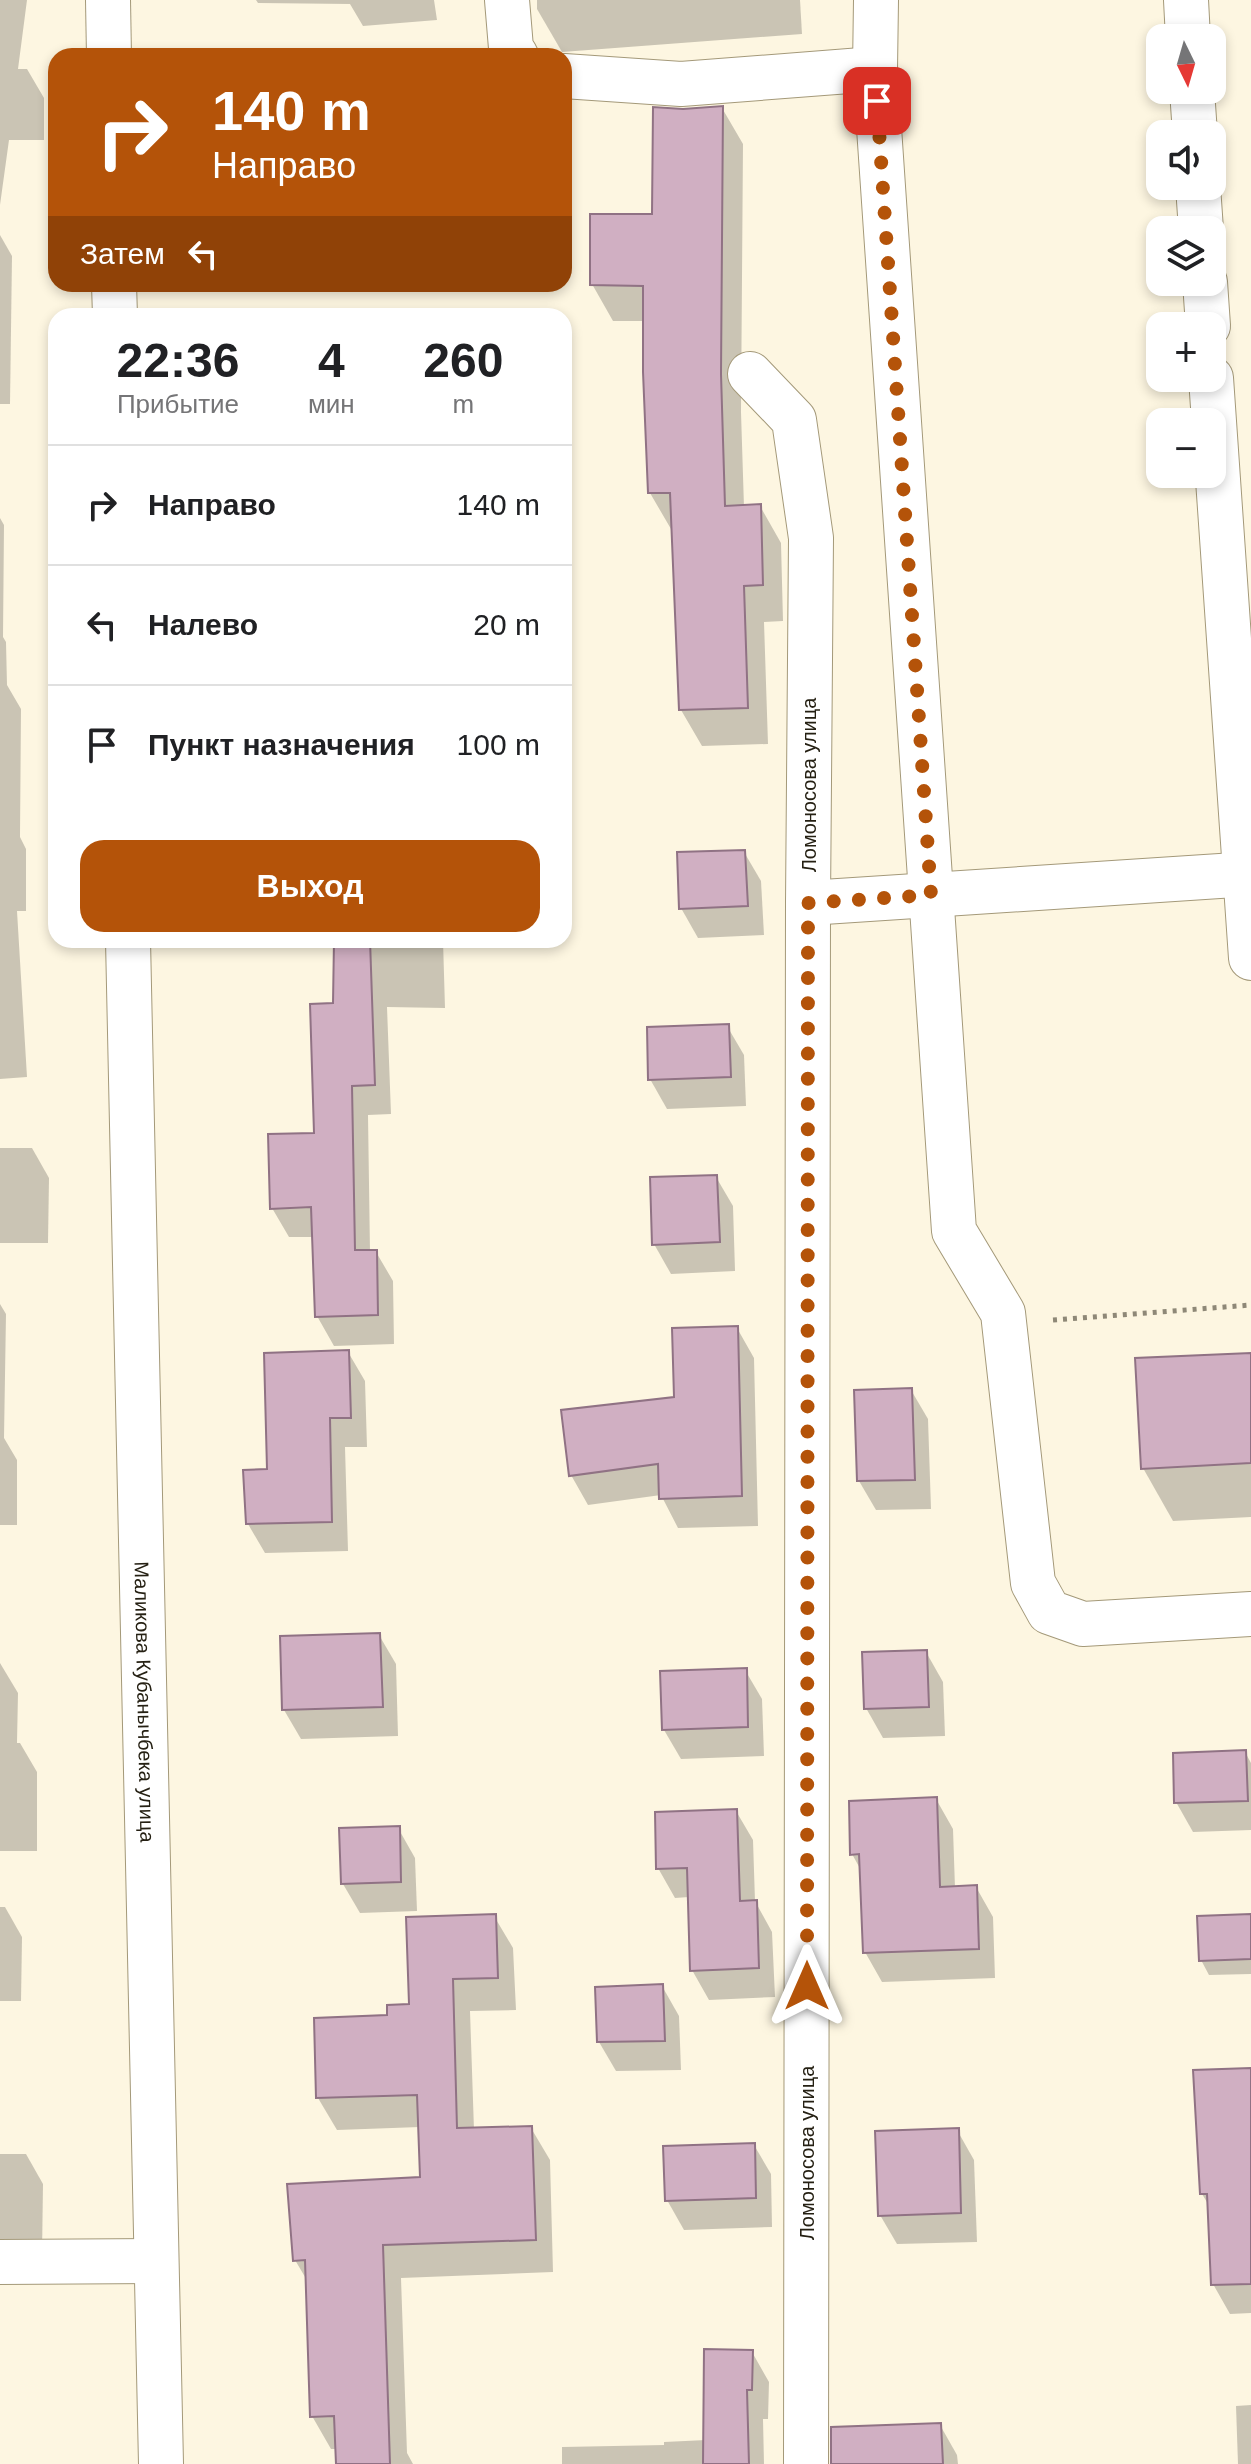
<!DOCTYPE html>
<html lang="ru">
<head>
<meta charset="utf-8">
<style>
  :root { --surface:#fff; --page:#f6f6f6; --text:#202124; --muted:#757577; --line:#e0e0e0; --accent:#b45309 }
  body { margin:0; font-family:Helvetica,sans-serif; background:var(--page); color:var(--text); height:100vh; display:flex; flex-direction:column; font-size:30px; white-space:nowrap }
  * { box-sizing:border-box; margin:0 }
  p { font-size:26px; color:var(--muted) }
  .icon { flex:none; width:44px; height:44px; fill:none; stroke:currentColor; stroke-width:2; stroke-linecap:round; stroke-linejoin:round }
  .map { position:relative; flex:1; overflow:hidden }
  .side { position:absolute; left:48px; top:308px; width:524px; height:640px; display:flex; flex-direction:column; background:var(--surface); border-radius:24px; box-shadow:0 4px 12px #0003 }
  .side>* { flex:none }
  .banner { position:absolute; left:48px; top:48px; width:524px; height:244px; border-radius:24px; box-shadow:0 4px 12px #0003; background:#b45309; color:#fff; overflow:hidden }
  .needle { width:52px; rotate:175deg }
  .tools { position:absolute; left:1146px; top:24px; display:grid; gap:16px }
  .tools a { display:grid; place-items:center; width:80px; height:80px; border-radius:16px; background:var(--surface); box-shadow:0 4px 12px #0003; font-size:40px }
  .pin { position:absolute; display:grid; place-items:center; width:68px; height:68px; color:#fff; margin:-34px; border-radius:16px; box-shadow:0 4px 12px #0006 }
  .me { position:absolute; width:88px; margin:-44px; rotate:0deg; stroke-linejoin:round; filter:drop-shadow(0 0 6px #0008) }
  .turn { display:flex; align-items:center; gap:28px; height:168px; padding:0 32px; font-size:36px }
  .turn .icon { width:104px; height:104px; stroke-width:2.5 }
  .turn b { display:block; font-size:56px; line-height:68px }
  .then { display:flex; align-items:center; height:76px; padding:0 32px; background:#0003; gap:16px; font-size:30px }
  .eta { display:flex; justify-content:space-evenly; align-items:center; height:136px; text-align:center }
  .eta b { font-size:48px; font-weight:700; line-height:56px }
  .action { display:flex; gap:16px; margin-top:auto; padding:16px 32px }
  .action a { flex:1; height:92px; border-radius:24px; background:var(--accent); color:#fff; font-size:32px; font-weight:700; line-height:92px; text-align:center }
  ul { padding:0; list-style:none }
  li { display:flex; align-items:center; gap:24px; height:120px; padding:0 32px; border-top:2px solid var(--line) }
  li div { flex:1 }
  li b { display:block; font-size:30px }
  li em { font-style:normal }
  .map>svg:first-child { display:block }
</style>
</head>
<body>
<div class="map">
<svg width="1251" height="2464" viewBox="0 0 1251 2464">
  <rect width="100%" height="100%" fill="#fdf6e1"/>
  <!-- shadow -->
  <g fill="#0003">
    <polygon points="0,0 27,0 18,69 27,69 44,98 44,140 9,140 0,205"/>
    <polygon points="256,0 434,0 437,20 363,26 350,4 258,3"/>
    <polygon points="537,0 800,0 802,34 562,52 537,9"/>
    <polygon points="722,108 743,144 741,412 744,507 760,506 781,543 783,621 764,622 768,744 702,746 681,710 673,529 671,529 650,493 645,321 613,321 592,284 654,216 683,111"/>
    <polygon points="0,235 12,256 10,404 0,404"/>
    <polygon points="0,518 4,525 3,637 6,642 7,685 21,709 20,837 26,849 26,911 17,911 27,1077 0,1079"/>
    <polygon points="744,852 761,881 764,935 698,938 681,908"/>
    <polygon points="336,940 443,940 445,1008 387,1007 391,1114 368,1115 370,1252 376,1252 393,1281 394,1344 334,1346 317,1316 314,1237 289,1237 272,1208 316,1135 335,1005"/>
    <polygon points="727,1026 744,1055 746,1106 667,1109 650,1079"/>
    <polygon points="0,1148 32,1148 49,1178 48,1243 0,1243"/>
    <polygon points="716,1177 733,1206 735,1271 671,1274 654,1244"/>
    <polygon points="0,1304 6,1314 4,1438 17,1460 17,1525 0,1525"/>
    <polygon points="737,1328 754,1358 758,1526 678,1528 661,1495 588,1505 571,1475 676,1399"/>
    <polygon points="348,1352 365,1381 367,1447 345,1447 348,1551 265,1553 248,1524 269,1471"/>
    <polygon points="1251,1355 1251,1517 1173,1521 1143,1468"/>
    <polygon points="911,1390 928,1419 931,1509 876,1510 859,1481"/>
    <polygon points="379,1635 396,1664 398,1736 301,1739 284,1710"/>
    <polygon points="926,1652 943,1682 945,1736 883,1738 866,1708"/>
    <polygon points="0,1663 18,1693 17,1743 20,1743 37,1772 37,1851 0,1851"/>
    <polygon points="745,1670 762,1699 764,1756 681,1759 664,1730"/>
    <polygon points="1245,1752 1251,1763 1251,1830 1193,1832 1176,1802"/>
    <polygon points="936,1799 953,1829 955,1888 976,1887 993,1917 995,1978 882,1982 865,1952 862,1872 852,1854"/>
    <polygon points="736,1811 753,1840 755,1901 772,1932 775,1997 709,2000 692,1970 689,1897 675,1898 658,1868"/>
    <polygon points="398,1828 415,1858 417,1911 360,1913 343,1884"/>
    <polygon points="0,1907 5,1907 22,1937 21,2001 0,2001"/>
    <polygon points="494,1916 513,1948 516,2010 470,2011 474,2130 531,2128 550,2160 553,2272 401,2278 407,2453 413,2464 338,2464 338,2449 331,2449 312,2416 308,2282 295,2260 422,2179 420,2127 337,2130 318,2098 389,2017 411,2006"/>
    <polygon points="1251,1916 1251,1974 1209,1975 1201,1960"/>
    <polygon points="662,1986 679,2016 681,2070 616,2071 599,2042"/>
    <polygon points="1251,2070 1251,2313 1230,2314 1213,2284 1210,2207 1202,2194"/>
    <polygon points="957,2130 974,2160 977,2242 897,2244 880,2215"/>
    <polygon points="754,2145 771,2174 772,2227 684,2230 667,2200"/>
    <polygon points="0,2154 26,2154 43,2184 42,2255 0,2255"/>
    <polygon points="752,2352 769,2382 768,2419 763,2419 764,2464 562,2464 562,2447 664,2445 664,2442 706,2440"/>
    <polygon points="1251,2405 1251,2464 1238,2464 1236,2406"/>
    <polygon points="940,2425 957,2455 958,2464 879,2464"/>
  </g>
  <!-- building -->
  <g fill="#d0afc2" stroke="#907284" stroke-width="2">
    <polygon points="723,106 721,374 725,506 761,504 763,585 744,586 748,708 679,710 670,493 648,493 643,372 643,286 590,285 590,214 652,214 653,107 683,109"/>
    <polygon points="745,850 748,906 679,909 677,852"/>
    <polygon points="334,940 370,940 375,1085 352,1086 355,1250 377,1250 378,1315 315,1317 311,1207 270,1209 268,1134 314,1133 310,1004 333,1003"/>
    <polygon points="729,1024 731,1077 648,1080 647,1027"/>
    <polygon points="717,1175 720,1242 652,1245 650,1177"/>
    <polygon points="738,1326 742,1496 659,1499 658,1464 569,1476 561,1410 674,1397 672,1328"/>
    <polygon points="349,1350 351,1418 330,1418 332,1522 246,1524 243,1470 267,1469 264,1353"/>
    <polygon points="1251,1353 1251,1463 1141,1469 1135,1358"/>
    <polygon points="912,1388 915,1480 857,1481 854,1390"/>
    <polygon points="380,1633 383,1707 282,1710 280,1636"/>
    <polygon points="927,1650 929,1707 864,1709 862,1652"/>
    <polygon points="747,1668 748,1727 662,1730 660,1671"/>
    <polygon points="1246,1750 1248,1801 1174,1803 1173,1753"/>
    <polygon points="937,1797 940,1887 977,1885 979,1949 863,1953 859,1854 850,1855 849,1801"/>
    <polygon points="737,1809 740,1901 757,1900 759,1968 690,1971 687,1868 656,1869 655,1812"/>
    <polygon points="400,1826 401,1882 341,1884 339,1828"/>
    <polygon points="496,1914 498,1978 453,1979 457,2128 532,2126 536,2240 383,2245 390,2464 336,2464 334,2416 310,2417 305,2260 293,2261 287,2184 420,2177 417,2095 316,2098 314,2018 387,2015 387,2005 409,2004 406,1917"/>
    <polygon points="1251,1914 1251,1959 1199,1961 1197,1916"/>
    <polygon points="663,1984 665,2041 597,2042 595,1987"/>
    <polygon points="1251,2068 1251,2284 1211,2285 1207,2194 1200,2194 1193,2070"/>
    <polygon points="959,2128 961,2213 878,2216 875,2131"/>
    <polygon points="755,2143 756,2198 665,2201 663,2146"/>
    <polygon points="704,2349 753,2350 752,2390 747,2390 749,2464 703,2464"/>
    <polygon points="941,2423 943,2464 831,2464 831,2427"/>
  </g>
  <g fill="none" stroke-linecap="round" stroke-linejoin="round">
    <!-- minor casing -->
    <g stroke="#a49979" stroke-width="46">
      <g id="minor">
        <polyline points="108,0 109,56"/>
        <polyline points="507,0 511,48 516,56"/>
        <polyline points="876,0 875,69 954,1231 1003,1313 1033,1583 1049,1612 1083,1624 1251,1614"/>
        <polyline points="1186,0 1188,38"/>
        <polyline points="564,76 681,84 875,69"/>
        <polyline points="1192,90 1195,134"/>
        <polyline points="1198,186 1201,230"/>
        <polyline points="1205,282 1208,326"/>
        <polyline points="114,284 115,316"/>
        <polyline points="750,374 794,420 811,538 808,903 806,2464"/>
        <polyline points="1211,378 1251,958"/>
        <polyline points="808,903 1251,874"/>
        <path id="s1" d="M128 940 161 2464"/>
        <polyline points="0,2262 156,2261"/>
      </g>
    </g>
    <!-- path -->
    <polyline stroke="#8e8877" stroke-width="5" stroke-dasharray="4 6" stroke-linecap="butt" points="1053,1320 1251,1305"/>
    <!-- minor -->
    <use href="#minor" stroke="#fff" stroke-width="44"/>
  </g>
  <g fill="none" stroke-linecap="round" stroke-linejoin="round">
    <!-- route -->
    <polyline stroke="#b45309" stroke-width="14" stroke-dasharray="0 25.2" points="807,1986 808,903 931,895 877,101"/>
  </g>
  <g text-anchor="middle" stroke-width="7" stroke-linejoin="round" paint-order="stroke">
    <!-- street labels -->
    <g font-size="20" fill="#252013" stroke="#fff">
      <text transform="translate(809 785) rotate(-90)" y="7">Ломоносова улица</text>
      <text dy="7" stroke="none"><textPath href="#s1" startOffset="762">Маликова Кубанычбека улица</textPath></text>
      <text transform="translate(807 2153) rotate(-90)" y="7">Ломоносова улица</text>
    </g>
  </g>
</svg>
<div class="tools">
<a><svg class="needle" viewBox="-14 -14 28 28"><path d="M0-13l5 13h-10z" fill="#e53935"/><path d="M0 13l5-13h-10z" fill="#757577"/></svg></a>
<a><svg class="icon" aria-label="sound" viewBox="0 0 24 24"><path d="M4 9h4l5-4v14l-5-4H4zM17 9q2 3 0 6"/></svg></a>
<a><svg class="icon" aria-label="layers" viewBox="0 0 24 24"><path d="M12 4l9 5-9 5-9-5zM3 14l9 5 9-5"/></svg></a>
<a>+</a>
<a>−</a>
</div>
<div class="pin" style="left:877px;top:101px;background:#d93025"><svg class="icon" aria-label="arrive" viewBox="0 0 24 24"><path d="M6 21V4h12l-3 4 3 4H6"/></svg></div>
<svg class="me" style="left:807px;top:1986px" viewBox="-20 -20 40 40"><path d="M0-17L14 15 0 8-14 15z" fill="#b45309" stroke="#fff" stroke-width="4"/></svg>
<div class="banner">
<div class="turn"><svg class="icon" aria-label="right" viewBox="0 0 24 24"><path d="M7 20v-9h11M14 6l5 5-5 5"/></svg><div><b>140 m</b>Направо</div></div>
<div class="then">Затем<svg class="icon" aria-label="left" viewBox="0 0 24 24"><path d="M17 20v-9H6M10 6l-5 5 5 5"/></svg></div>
</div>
<section class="side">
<div class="eta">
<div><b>22:36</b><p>Прибытие</p></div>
<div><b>4</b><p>мин</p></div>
<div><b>260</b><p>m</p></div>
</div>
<ul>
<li><svg class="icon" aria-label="right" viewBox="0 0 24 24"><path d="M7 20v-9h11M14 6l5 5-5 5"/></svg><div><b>Направо</b></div><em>140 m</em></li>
<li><svg class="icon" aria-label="left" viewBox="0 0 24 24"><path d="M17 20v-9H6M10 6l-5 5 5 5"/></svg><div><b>Налево</b></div><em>20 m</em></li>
<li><svg class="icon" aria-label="arrive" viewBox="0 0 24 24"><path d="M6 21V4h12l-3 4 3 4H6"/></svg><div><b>Пункт назначения</b></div><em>100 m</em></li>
</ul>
<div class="action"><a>Выход</a></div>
</section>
</div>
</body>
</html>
